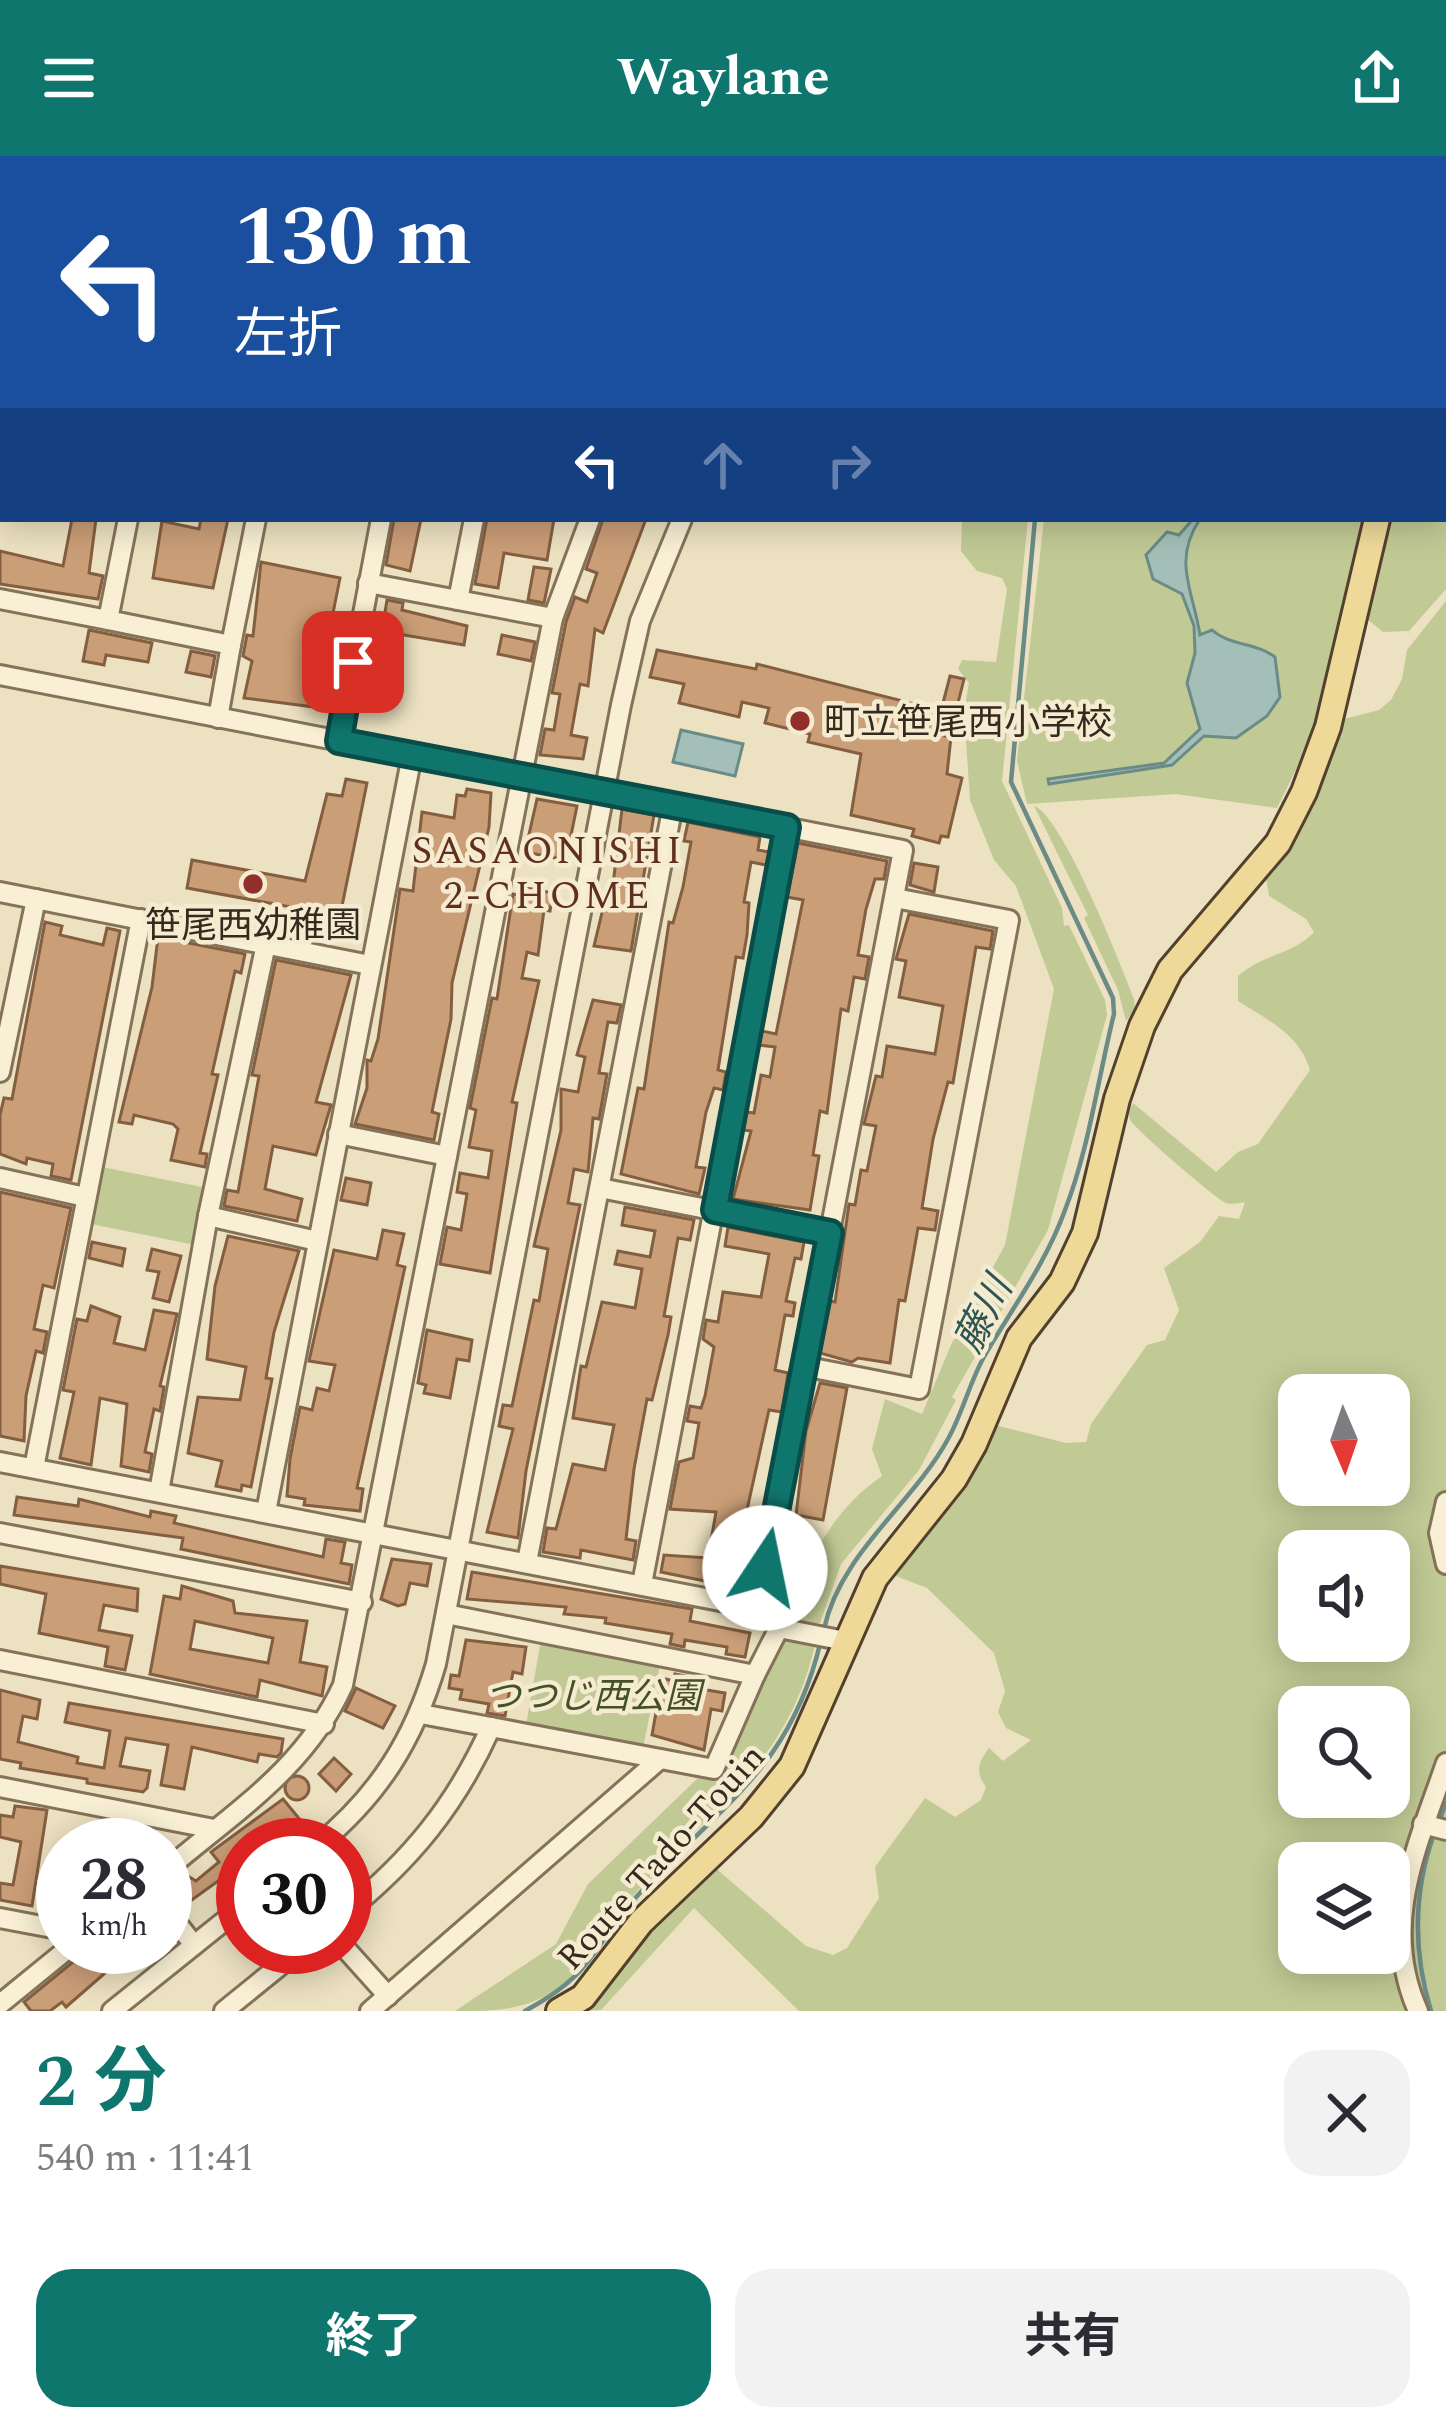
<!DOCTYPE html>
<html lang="ja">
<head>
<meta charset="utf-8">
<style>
  :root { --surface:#fff; --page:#f2f2f3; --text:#2b2b33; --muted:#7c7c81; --accent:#0f766e }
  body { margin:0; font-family:Spectral,"Noto Sans JP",serif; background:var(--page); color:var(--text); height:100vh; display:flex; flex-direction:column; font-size:45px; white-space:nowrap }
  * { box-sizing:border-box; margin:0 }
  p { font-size:39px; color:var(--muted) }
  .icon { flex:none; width:66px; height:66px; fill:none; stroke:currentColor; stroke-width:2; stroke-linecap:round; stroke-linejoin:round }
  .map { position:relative; height:1855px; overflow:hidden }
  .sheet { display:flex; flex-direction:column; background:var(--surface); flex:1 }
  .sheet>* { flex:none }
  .top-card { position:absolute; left:0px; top:0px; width:1446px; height:366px; box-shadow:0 6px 30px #0003; background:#1a4fa0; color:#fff; overflow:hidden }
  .needle { width:78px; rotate:178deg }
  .fabs { position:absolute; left:1278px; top:1218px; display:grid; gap:24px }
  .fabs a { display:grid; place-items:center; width:132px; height:132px; border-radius:24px; background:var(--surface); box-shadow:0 6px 30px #0003; font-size:60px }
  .speed { position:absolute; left:36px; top:1662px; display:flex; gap:24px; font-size:60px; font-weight:700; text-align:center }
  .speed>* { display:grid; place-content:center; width:156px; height:156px; border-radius:50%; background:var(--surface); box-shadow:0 6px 30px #0003; line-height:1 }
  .speed small { font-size:30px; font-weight:400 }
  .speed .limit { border:18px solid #d22; background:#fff; color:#111 }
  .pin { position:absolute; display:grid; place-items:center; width:102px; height:102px; color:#fff; margin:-51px; border-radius:24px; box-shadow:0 6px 18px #0006 }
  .me { position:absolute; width:132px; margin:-66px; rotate:11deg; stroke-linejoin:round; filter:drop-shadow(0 0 9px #0008) }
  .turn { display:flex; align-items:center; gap:42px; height:252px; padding:0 36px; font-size:54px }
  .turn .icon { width:156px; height:156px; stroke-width:2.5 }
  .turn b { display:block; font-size:84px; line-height:102px }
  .lanes { display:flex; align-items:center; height:114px; padding:0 36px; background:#0003; justify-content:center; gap:60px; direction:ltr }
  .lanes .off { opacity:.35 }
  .round { display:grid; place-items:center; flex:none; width:126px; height:126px; border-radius:36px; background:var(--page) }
  .summary { display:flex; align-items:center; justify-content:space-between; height:204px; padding:0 36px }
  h1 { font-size:72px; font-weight:700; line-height:90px; color:var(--accent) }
  .action { display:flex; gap:24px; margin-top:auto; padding:24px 36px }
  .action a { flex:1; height:138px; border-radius:36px; background:var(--accent); color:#fff; font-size:48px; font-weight:700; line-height:138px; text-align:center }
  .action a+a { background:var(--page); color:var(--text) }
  header { display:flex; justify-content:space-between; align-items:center; height:156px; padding:0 36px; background:var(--accent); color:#fff; font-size:54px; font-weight:700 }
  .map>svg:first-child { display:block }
</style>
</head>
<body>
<header><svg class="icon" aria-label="menu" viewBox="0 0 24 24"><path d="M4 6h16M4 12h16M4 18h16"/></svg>Waylane<svg class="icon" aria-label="share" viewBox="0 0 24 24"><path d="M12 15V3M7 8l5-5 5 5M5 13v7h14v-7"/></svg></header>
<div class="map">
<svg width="1446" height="1855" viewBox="0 0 1446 1855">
  <rect width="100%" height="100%" fill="#ece1c1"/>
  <!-- green -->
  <g fill="#c1ca95" fill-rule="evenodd">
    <polygon points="1446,178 1446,433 1409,475 1383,476 1367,463 1388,363 1443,363"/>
    <path d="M962 363H1028L1002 625 1062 752 1064 770 1069 769 1105 844 1107 859 1048 1074 952 1241 956 1244 919 1314 841 1408 820 1467 788 1468 785 1462C808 1406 831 1355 882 1320L872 1293 885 1243 922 1258 951 1189 1005 1089 1054 833 1016 730 994 704 970 644 964 555 969 527 958 513 962 504 996 506 1007 433 1002 422 977 415 961 395Z"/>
    <polygon points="1044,363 1366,363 1314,577 1277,652 1176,638 1027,648 1017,605"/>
    <path d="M1446 445V1855H799L694 1752 601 1854 576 1855 712 1709 806 1790 833 1799 847 1792 879 1742 875 1711 925 1642 955 1661 981 1644 986 1631C975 1616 978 1607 989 1592L1003 1605 1031 1584 1006 1572 998 1556 1005 1535 994 1497 927 1432 888 1417 991 1268 1066 1287 1086 1286 1091 1268 1147 1189 1165 1184 1179 1154 1164 1112 1200 1086 1219 1060 1239 1063 1245 1046C1240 1047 1231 1049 1226 1047 1217 1044 1135 973 1131 965 1127 957 1130 954 1133 947L1216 1016 1238 996 1258 988 1310 914C1300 879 1268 864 1238 845V820C1262 798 1293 799 1314 776L1306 763 1269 740 1266 722 1302 673 1344 563 1379 554 1391 544 1402 523 1407 494ZM1299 1239H1389V1329H1299ZM1299 1395H1389V1485H1299ZM1299 1551H1389V1641H1299ZM1299 1707H1389V1797H1299Z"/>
    <path d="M1034 650C1062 659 1121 809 1134 843L1135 853 1126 865 1118 834 1084 762 1088 759Z"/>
    <polygon points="97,1010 207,1032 195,1089 86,1067"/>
    <path d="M785 1479 816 1485C788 1610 711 1651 633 1740 607 1769 592 1811 559 1832 524 1855 495 1855 455 1855L556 1788 588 1728 700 1620 714 1623 726 1611Z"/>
    <polygon points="541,1484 660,1508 643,1592 526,1569"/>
  </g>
  <!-- water -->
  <g fill="#a3bfb8" stroke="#6b8c86" stroke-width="3">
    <polygon points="1182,0 1367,0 1183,3"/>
    <path d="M1193 363H1200C1172 405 1193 434 1200 479L1212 474C1230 490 1255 486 1275 501L1280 541 1267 560 1236 582 1204 580 1172 609 1049 628 1048 623 1164 607 1200 573 1187 527 1195 497 1194 470 1182 438 1153 423 1146 399 1167 376 1179 379Z"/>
    <polygon points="681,574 743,588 735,620 673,606"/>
  </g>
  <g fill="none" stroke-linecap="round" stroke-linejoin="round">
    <!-- stream -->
    <g stroke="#6b8c86" stroke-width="4.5">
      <polyline points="1054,3 1054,0"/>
      <path d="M824 1473C841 1396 912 1349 948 1283 963 1256 970 1225 985 1199 1013 1151 1046 1107 1065 1054 1089 993 1098 922 1114 858L1113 842 1011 626 1035 363"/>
      <polyline points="1438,1668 1446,1647"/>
      <path d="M525 1855C596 1817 590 1793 638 1739 720 1649 791 1613 821 1484"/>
      <path d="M1431 1855C1413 1796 1413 1737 1434 1678"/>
    </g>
  </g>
  <!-- building -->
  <g fill="#ca9e77" stroke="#845e40" stroke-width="3" fill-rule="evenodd">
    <polygon points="72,363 96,363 89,417 103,420 98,443 0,428 0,395 63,410"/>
    <polygon points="201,363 228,363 213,432 153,422 162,365 199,373"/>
    <polygon points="394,363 421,363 410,415 386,409"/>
    <polygon points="487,363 554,363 547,404 504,397 498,432 475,428"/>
    <polygon points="603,363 646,363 603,477 595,473 588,530 580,528 571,579 587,582 583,603 540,599 545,573 554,574 560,538 552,537 566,466 575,441 587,446 597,417 586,413"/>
    <polygon points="261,406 340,422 331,467 341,469 338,501 322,552 244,542 252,505 243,500 247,479 253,480"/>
    <polygon points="534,411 551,413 544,447 528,444"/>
    <polygon points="387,444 403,447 402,454 467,470 464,489 374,474 376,461 384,462"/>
    <polygon points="89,474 152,487 148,506 106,499 104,509 83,505"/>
    <polygon points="502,479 535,486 531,505 498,498"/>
    <polygon points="657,494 756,513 757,508 950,557 945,580 951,581 947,618 962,622 948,681 941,680 939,687 912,680 914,673 851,659 861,598 808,586 810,578 765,567 769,552 742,546 739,561 679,547 684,528 650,521"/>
    <polygon points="191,495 215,500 211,521 186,516"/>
    <polygon points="950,520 964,523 957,551 943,547"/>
    <polygon points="346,623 367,627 340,760 187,732 192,704 305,725 327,638 342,640"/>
    <polygon points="467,633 491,637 489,671 452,827 451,863 432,956 439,958 434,984 355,968 367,932 367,904 371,905 378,883 400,733 413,735 422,656 454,662 457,639 465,640"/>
    <polygon points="537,643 577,650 566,704 525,696"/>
    <polygon points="622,653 654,659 631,795 594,790 607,736 612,737"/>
    <polygon points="688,666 760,681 758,694 769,696 766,709 751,706 744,746 749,747 747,779 743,802 736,801 718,914 726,916 723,934 714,932 706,956 696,1011 705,1012 699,1038 621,1018 638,932 644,933 669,766 673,767 683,731 691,686 684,685"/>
    <polygon points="798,687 887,705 884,723 875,723 866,753 858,799 869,801 865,823 854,821 848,855 841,853 827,957 820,955 813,999 819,1000 810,1054 733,1043 751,975 743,974 746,956 754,957 761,919 770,921 775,891 759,889 762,875 776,878 803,744 787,741"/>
    <polygon points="914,707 938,711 934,736 910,729"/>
    <polygon points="526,732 553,737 550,755 544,754 538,799 527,796 522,822 539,825 512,946 517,947 490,1117 440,1108 447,1071 461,1074 467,1038 457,1036 460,1017 488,1022 492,995 469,991 476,954 470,952 492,842 497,843 513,738 524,740"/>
    <polygon points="909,758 993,775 990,793 976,791 953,927 948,926 933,983 922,1052 938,1055 935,1074 918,1072 905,1145 899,1144 890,1207 858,1202 852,1206 820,1197 830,1145 835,1146 849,1048 855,1049 861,1014 867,1015 876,970 864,968 876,920 882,921 887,890 935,898 943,850 899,841 906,805 896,803"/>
    <polygon points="45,766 62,770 60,779 103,789 107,772 120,775 71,1024 51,1020 53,1008 27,1002 26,1008 0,998 0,959 4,942 12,943"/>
    <polygon points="158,781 245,798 241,817 235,815 212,918 218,919 200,997 207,998 205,1011 171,1004 178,973 173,968 134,959 132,968 119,966 152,831"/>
    <polygon points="276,804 351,819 316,946 331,949 316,999 273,990 265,1033 302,1043 297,1065 224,1050 227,1034 238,1036 259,920 252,919"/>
    <polygon points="593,844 621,849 617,867 608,866 599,917 607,918 599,963 593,962 588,1016 574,1013 568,1047 580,1049 526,1315 518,1382 487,1376 513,1273 499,1270 503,1249 512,1250 534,1144 539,1145 548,1093 534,1090 561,974 561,933 578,936 585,901 577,899"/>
    <polygon points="346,1022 371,1027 367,1049 341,1044"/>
    <polygon points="0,1036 71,1052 54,1132 43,1129 34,1173 47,1176 43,1197 36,1195 26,1240 24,1285 0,1280"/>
    <polygon points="625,1051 694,1064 690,1084 678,1082 664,1160 671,1161 668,1179 652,1244 647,1243 634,1313 626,1383 636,1385 633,1404 581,1394 580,1402 543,1396 547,1372 556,1373 573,1308 605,1314 614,1269 573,1262 581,1210 586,1211 602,1146 635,1152 642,1113 615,1108 618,1095 650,1101 655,1075 622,1069"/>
    <polygon points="728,1071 804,1086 801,1103 795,1102 786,1145 795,1147 793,1160 785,1159 775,1214 788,1217 782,1256 769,1254 743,1372 754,1373 750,1393 741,1391 734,1431 661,1416 664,1399 708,1402 716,1356 670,1353 679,1306 693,1302 699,1267 687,1265 690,1250 701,1252 705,1240 714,1191 703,1183 706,1164 718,1166 723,1136 761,1141 769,1098 725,1090"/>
    <polygon points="383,1074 404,1078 397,1109 405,1111 357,1332 363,1333 360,1355 304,1349 305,1343 287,1340 290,1303 300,1251 312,1254 317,1232 329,1235 335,1209 309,1205 334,1094 377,1103"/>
    <polygon points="228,1080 299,1095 274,1176 266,1222 272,1223 251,1331 242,1329 241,1335 216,1330 222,1305 188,1297 198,1241 240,1244 246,1211 207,1203 215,1130"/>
    <polygon points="92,1086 125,1093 122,1110 89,1102"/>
    <polygon points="152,1093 181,1100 169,1146 153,1142 159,1116 147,1114"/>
    <polygon points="91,1150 120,1161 114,1187 145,1194 154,1154 177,1158 160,1230 164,1231 160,1255 154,1253 145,1296 152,1298 149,1316 121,1310 127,1248 100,1242 91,1309 60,1302 74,1236 63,1234 77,1163 87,1165"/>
    <polygon points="427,1174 472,1184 469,1205 457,1203 450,1242 424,1237 426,1229 418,1227"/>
    <polygon points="820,1227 847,1232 823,1364 796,1359 806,1275"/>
    <polygon points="17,1341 78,1350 79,1343 150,1361 151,1355 176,1360 174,1367 323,1401 326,1383 345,1386 341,1407 352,1409 349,1428 181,1393 183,1382 14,1359"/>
    <polygon points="392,1403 431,1408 427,1430 410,1427 405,1448 398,1450 381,1443"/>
    <polygon points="0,1410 138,1433 137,1455 104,1449 99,1474 132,1480 125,1514 105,1510 108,1491 39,1477 46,1438 0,1428"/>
    <polygon points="472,1416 692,1453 690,1465 750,1477 745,1501 726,1498 727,1491 685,1484 684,1491 670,1488 672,1478 605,1467 606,1462 564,1458 566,1451 467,1443"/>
    <path d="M182 1430 233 1445 235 1457 307 1465 300 1506 327 1511 322 1540 260 1524 257 1541 150 1518 164 1440 180 1443ZM195 1465 273 1482 268 1507 190 1493Z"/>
    <polygon points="466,1484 526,1491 522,1518 513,1516 505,1560 487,1557 489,1548 460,1543 462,1534 449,1532 451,1519 459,1520"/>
    <polygon points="675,1518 691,1521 689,1531 725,1537 722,1555 711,1553 704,1594 652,1579 662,1522 674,1525"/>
    <polygon points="356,1532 395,1550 383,1572 345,1555"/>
    <polygon points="0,1534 40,1544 37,1563 23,1560 18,1586 78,1601 77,1607 104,1612 110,1575 65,1566 69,1547 283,1583 281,1597 277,1601 259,1598 257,1606 192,1591 184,1633 161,1629 168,1589 126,1582 120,1610 150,1615 147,1632 143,1636 87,1627 87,1623 20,1612 21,1607 0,1603"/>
    <polygon points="334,1602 351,1618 336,1635 319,1618"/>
    <circle cx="297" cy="1632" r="12"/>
    <polygon points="283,1643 302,1666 275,1689 243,1689 243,1707 182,1751 169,1728 183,1717 196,1725 219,1706 211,1696"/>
    <polygon points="15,1650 47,1654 32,1750 0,1744 0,1727 13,1729 21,1686 0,1681 0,1659 13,1661"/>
    <polygon points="83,1791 135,1791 66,1851 62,1846 50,1855 31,1855 24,1846 79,1801"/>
  </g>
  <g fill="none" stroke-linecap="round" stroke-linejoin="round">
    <!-- minor casing -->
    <g stroke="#857359" stroke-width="24">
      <g id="minor">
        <polyline points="151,0 156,3"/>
        <polyline points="601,0 606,3"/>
        <polyline points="28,3 29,0"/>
        <polyline points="113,3 114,0"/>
        <polyline points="773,3 774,0"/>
        <polyline points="845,3 846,0"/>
        <polyline points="913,3 914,0"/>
        <polyline points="1443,76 1446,78"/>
        <polyline points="0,92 3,83"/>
        <polyline points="0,354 3,345"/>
        <polyline points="128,363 108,464 231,489 218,562"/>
        <polyline points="0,443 108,464"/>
        <polyline points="458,444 474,363"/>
        <polyline points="553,462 590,363"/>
        <polyline points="231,489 256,363"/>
        <polyline points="0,519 903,694 758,1452"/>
        <polyline points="339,585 381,363"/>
        <polyline points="0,736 370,809"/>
        <polyline points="0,916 36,743"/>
        <polyline points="338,978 447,1000"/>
        <polyline points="0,1022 85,1041"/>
        <polyline points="600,1032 829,1077"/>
        <polyline points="208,1060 317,1085"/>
        <polyline points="803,1210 919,1233 1009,764 895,742"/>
        <polyline points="0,1306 767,1454 779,1472 755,1519"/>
        <polyline points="34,1312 141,763"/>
        <polyline points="159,1336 208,1060 266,788"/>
        <polyline points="1446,1346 1439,1377 1446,1408"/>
        <polyline points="266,1356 412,599"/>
        <polyline points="0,1377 362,1446"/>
        <polyline points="527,1406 673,649"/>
        <polyline points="642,1428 787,671"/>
        <polyline points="779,1472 845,1485"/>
        <polyline points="0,1504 324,1568"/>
        <polyline points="421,1558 714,1613 755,1519 446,1458"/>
        <polyline points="0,1631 214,1673"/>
        <polyline points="1423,1668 1446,1674"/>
        <path d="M318 1689C379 1639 414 1583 436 1508L621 549 640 465 682 363"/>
        <path d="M165 1715C233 1657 305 1613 343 1529L553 462 368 427"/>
        <polyline points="165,1752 194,1789"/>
        <path d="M345 1757C411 1704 456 1649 491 1571"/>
        <polyline points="0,1762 63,1774"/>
        <polyline points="344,1791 388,1840"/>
        <polyline points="0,1848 70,1791"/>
        <polyline points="112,1855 243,1750"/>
        <polyline points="224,1855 303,1791"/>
        <polyline points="370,1855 660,1603"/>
        <path d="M1418 1855C1379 1768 1418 1689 1446 1607"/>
      </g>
    </g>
    <!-- major casing -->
    <g stroke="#53412d" stroke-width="30">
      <g id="major">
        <polyline points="1443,47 1446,25"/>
        <polyline points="559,1855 583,1841 641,1766 751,1661 792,1610 875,1422 954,1323 974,1288 1019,1182 1062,1126 1085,1077 1117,943 1142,870 1170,814 1278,687 1304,636 1328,571 1377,363"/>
      </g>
    </g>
    <!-- minor -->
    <use href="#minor" stroke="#f8efd4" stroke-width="18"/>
    <!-- major -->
    <use href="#major" stroke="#efd999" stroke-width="24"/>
  </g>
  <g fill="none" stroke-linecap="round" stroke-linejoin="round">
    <!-- route casing -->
    <g stroke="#0a4d48" stroke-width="30">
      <polyline id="route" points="353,506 339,585 787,671 715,1054 830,1077 765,1412"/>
    </g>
    <!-- route -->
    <use href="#route" stroke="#0f766e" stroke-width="21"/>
  </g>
  <!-- markers -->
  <g fill="#922f2b" stroke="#f4ebd0" stroke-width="4.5">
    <circle cx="800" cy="565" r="12"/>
    <circle cx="253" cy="728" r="12"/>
  </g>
  <g text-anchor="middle" stroke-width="9" stroke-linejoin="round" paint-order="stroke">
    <!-- poi labels -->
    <g font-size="36" fill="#352a1d" stroke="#f4ebd0" text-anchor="start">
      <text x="824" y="578">町立笹尾西小学校</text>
      <text x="253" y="781" text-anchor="middle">笹尾西幼稚園</text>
    </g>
    <!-- park labels -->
    <g font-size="36" font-style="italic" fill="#445124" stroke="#f4ebd0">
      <text x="593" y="1552">つつじ西公園</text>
    </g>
    <!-- street labels -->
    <g font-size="36" fill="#352a1d" stroke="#f4ebd0">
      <text transform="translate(660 1700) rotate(-48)" y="13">Route Tado-Touin</text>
    </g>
    <!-- neighbourhood labels -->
    <g font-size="39" letter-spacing="3" fill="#612f1e" stroke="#f4ebd0">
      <text x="548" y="707">SASAONISHI<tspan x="548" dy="45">2-CHOME</tspan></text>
    </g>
    <!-- water labels -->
    <g font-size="39" font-style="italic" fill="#2d5554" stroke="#f4ebd0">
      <text transform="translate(982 1158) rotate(-63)" y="14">藤川</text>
    </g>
  </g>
</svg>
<div class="fabs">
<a><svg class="needle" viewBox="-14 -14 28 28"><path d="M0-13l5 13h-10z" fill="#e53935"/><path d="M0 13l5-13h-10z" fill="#7c7c81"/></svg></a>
<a><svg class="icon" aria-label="sound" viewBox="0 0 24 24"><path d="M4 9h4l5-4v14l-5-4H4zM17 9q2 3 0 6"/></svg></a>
<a><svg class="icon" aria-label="search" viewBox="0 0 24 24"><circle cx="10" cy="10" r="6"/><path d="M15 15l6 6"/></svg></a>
<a><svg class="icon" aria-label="layers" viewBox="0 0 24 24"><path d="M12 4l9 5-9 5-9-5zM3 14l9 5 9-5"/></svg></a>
</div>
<div class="speed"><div>28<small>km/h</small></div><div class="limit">30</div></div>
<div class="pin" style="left:353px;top:506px;background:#d93025"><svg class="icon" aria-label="arrive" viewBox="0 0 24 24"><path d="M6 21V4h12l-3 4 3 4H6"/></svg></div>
<svg class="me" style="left:765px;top:1412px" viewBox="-20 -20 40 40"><circle r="19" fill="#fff"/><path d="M0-13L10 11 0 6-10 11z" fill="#0f766e"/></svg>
<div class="top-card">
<div class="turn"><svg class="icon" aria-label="left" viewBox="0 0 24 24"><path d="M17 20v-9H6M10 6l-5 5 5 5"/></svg><div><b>130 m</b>左折</div></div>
<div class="lanes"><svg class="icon" aria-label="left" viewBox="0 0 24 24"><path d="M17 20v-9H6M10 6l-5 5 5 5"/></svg><svg class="icon off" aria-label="ahead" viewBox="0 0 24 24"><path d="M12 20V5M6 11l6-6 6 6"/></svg><svg class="icon off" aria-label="right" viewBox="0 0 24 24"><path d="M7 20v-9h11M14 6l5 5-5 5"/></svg></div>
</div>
</div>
<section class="sheet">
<div class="summary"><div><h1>2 分</h1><p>540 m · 11:41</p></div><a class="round"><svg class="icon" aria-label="close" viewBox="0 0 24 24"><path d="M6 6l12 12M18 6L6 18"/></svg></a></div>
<div class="action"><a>終了</a><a>共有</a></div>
</section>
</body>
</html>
